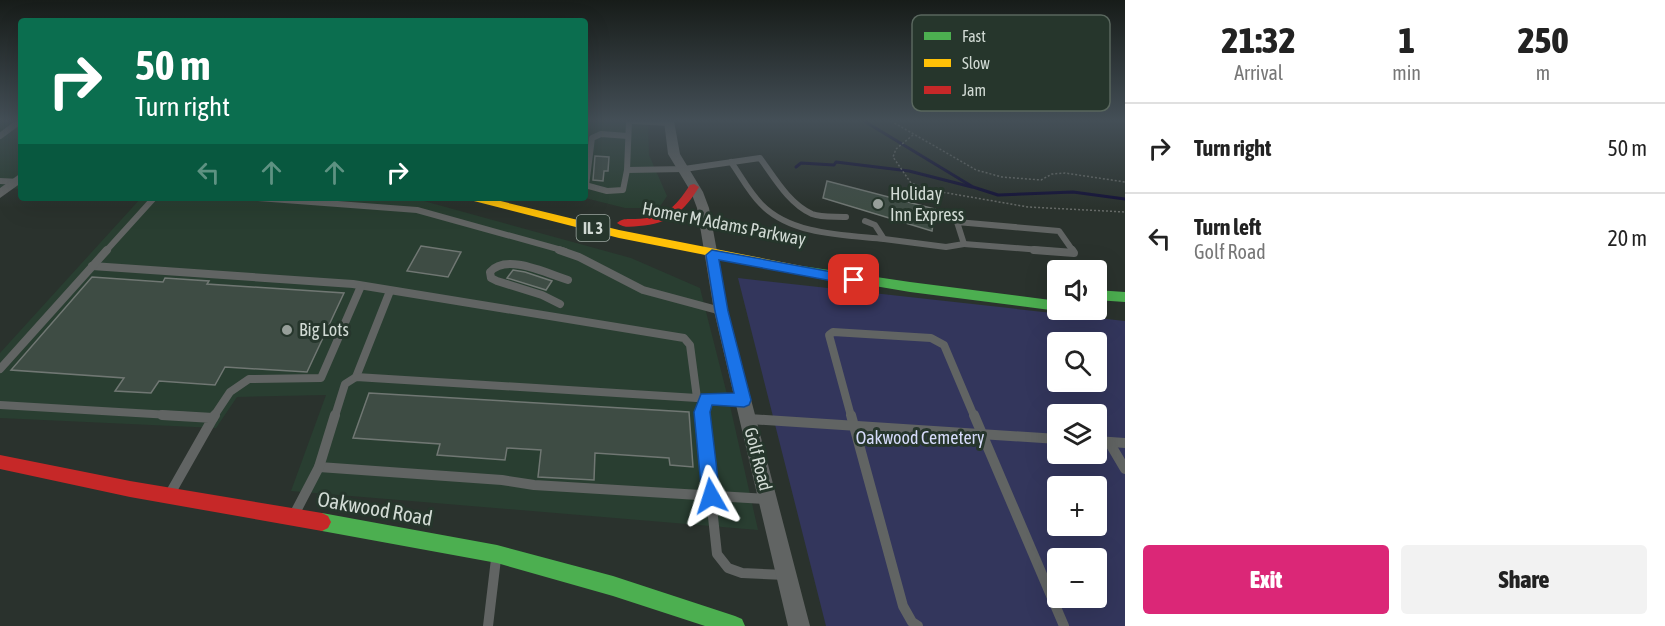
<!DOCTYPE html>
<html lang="en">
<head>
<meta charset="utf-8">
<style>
  :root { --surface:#fff; --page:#f2f2f2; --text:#222; --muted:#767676; --line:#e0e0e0; --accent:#db2777 }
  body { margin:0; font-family:"Asap Condensed",sans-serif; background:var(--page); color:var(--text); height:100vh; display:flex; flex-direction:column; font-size:22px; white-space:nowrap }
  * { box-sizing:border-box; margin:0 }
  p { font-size:20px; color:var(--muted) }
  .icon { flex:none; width:33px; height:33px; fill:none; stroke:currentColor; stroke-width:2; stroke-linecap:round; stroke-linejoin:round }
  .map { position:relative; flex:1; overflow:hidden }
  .sheet { display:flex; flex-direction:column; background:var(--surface); width:540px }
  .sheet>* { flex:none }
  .guide { position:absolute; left:18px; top:18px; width:570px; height:183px; border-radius:6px; box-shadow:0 6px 24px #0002; background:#0b6e4f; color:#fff; overflow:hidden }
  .controls { position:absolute; left:1047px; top:260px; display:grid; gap:12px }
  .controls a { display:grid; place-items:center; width:60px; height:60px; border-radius:6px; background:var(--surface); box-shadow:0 6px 24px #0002; font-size:30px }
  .pin { position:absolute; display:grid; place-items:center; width:51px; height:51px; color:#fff; margin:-26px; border-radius:12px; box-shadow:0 3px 9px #0006 }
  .me { position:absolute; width:66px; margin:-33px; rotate:354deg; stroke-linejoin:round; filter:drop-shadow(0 0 4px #0008) }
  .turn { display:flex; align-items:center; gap:21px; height:126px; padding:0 18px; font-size:27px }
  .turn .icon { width:78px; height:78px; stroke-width:2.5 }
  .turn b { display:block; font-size:42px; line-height:51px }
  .lanes { display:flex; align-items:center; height:57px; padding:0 18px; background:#0003; justify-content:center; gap:30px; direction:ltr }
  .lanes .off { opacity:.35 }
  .eta { display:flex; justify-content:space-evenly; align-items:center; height:102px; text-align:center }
  .eta b { font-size:36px; font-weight:800; line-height:42px }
  .cta { display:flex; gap:12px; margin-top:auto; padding:12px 18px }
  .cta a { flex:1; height:69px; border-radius:6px; background:var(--accent); color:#fff; font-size:24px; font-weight:800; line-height:69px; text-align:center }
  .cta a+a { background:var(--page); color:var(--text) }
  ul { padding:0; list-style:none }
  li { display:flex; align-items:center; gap:18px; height:90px; padding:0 18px; border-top:2px solid var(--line) }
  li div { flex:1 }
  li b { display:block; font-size:22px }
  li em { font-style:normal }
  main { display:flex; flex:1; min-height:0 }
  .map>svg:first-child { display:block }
</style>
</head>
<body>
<main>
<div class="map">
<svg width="1125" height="626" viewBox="0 0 1125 626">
  <rect width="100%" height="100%" fill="#2a322d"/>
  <!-- built -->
  <g fill="#293e31">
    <polygon points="0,121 21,121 21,189 0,188"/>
    <polygon points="585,121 648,121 649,155 667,196 659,208 625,208 585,198"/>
    <polygon points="141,198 413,198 631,258 700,288 731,410 758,530 291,491 326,395 237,397 216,428 0,418 0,353"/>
  </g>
  <!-- green -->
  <path fill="#33365c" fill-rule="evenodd" d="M738 278 1125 321V626H826ZM1058 342H1096V381H1058ZM1058 414H1096V453H1058ZM1058 486H1096V525H1058ZM1058 558H1096V597H1058Z"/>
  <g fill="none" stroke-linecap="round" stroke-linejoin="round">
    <!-- stream -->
    <g stroke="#131137" stroke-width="3">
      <polyline points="864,121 973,187 998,195 1073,192 1125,199"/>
      <polyline points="796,167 801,163 834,165 836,162 909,171 972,187"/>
    </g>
  </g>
  <!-- building -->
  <g fill="#3e4c44" stroke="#707773" stroke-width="1.5">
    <polygon points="595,156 609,157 608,171 604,171 603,181 593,180"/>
    <polygon points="827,181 935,209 932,231 823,198"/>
    <polygon points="421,246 461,252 448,277 407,271"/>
    <polygon points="513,270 525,272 552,281 546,290 507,278"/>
    <polygon points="92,277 163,282 165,278 209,281 207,284 344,293 307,372 225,367 215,385 159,381 151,393 115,391 124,378 11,370"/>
    <polygon points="369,393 689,412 693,467 670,465 669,458 595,453 594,480 538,477 541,450 507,448 505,460 437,455 440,444 353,438"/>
  </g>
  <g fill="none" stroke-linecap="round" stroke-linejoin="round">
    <!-- path -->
    <g stroke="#656966" stroke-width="1.5" stroke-dasharray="2 2" stroke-linecap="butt">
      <polyline points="891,121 976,170 1002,177 1041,180 1052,174 1065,173 1125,182"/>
      <polyline points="913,135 896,149 893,157 911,183 930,190 1028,207 1125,212"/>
    </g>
    <!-- lane-far2 -->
    <g stroke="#616463" stroke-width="6">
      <polyline points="632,121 669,123"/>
      <polyline points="0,136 20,121"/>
      <path d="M731 162C741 176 749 192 761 204 791 235 844 235 884 239"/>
      <polyline points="627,170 629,121"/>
      <polyline points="0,181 21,182"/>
      <path d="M585 185 607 191 623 190 627 170 684 169 760 158C774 177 789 204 812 214 823 218 835 216 846 217"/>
      <polyline points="586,186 592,138 601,134 628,136"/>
      <polyline points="258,198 417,210 565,251"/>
      <polyline points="865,221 875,225 884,239 946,247 964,244"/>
      <polyline points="964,244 1053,251"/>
      <polyline points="964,244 957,222 1059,231 1073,251"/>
      <polyline points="106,251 154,198"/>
    </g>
    <!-- lane-far1 -->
    <g stroke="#616463" stroke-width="8">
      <polyline points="559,250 579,257 643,290 721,311"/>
      <polyline points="1034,250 1074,253 1072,250"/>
      <polyline points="92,266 353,284 684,338 690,345 697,398 744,400"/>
      <path d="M560 304 542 295 497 281 491 278 490 272C506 253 546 273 568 280"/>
      <polyline points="0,369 107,250"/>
      <polyline points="356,377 390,291"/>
      <polyline points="0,405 187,416"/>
      <polyline points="214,416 230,392 249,379 321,378 361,286"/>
      <polyline points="335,416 345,384 356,377 697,398"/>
      <polyline points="702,416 707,399"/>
      <polyline points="851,416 829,335 833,332 931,338 944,345 974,416"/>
    </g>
    <!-- lane -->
    <g stroke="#616463" stroke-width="10">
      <polyline points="162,415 213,418 171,492"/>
      <polyline points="702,415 717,554 728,568 742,573 786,575"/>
      <polyline points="851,415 903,606 912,622 918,626"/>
      <polyline points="974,415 1064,626"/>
      <polyline points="213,418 215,415"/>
      <polyline points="749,419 1058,439"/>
      <polyline points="1096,441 1125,443"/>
      <polyline points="1109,442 1125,469"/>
      <polyline points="319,467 502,480 534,485 766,499"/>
      <polyline points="295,513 319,467 335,415"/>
      <polyline points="488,626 496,559"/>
    </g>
    <!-- street -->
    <g fill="#616463" fill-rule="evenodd">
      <polygon points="664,121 674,121 680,154 703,192 709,208 728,311 810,626 788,626 714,311 697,208 691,192 668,154"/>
      <polygon points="21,173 21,183 0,198 0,188"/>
    </g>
    <!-- fast -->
    <g fill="#4caf50" fill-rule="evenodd">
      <polygon points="802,266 910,282 1058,301 1058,309 1063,309 1058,311 910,292 798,273 796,270"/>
      <polygon points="1096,290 1125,292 1125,302 1096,300"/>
      <polygon points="322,513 497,545 613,576 735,616 742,619 745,626 705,626 613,596 497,563 322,531 316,528 313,522 316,516"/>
    </g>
    <!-- slow -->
    <polygon fill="#ffc107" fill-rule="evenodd" points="468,198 488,198 619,230 802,266 808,270 802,274 619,238 470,200"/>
    <!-- jam -->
    <g fill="#c62828" fill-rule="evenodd">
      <path d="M694 184 699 187C684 212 669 224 639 226 631 227 623 228 617 223 622 218 628 219 635 219 665 218 674 209 690 185Z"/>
      <polygon points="0,455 130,481 322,513 328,516 331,522 328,528 322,531 130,497 0,469"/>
    </g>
  </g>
  <!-- sky -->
  <linearGradient id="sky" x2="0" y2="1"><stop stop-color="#171c19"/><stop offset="0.58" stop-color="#444f57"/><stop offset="1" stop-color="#444f57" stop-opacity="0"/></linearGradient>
  <rect width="1125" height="208" fill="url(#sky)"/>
  <!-- route -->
  <polygon fill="#1a73e8" stroke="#114b97" stroke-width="1.5" points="712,250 854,276 860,280 854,285 719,260 728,311 751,400 749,405 744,407 712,405 710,412 720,496 717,502 711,504 705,502 702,496 694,412 701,394 734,393 715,311 706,255"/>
  <!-- markers -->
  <g fill="#979f9a" stroke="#26362c" stroke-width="2">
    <circle cx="878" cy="204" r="6"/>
    <circle cx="287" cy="330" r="6"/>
  </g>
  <g text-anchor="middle" stroke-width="6" stroke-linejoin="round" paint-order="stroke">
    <!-- shield labels -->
    <rect fill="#26362c" stroke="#9ea9a2" stroke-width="1.5" x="576.5" y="215" width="33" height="26" rx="4.5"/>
    <g font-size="16" font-weight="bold" fill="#d1dad4">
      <text x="593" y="234">IL 3</text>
    </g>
    <!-- poi labels -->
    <g font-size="18" fill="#d1dad4" stroke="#26362c" text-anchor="start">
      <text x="890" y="200">Holiday<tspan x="890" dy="21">Inn Express</tspan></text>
      <text x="299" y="336">Big Lots</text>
    </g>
    <!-- street labels -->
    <g font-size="18" fill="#d1dad4" stroke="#26362c">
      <text transform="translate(724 224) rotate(11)" y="6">Homer M Adams Parkway</text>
      <text transform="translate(758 459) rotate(76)" y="6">Golf Road</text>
    </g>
    <!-- park labels -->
    <g font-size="18" fill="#d6dbfa" stroke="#26362c">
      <text x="920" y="444">Oakwood Cemetery</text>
    </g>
    <!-- near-street labels -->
    <g font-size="21" fill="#d1dad4" stroke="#26362c">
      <text transform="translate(375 509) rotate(10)" y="7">Oakwood Road</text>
    </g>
  </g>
  <!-- legend -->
  <rect x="912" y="15" width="198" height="96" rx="9" fill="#26362c" stroke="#59675e" stroke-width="1.5"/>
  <rect x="924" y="32" width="27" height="8" fill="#4caf50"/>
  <rect x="924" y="59" width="27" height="8" fill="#ffc107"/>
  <rect x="924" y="86" width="27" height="8" fill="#c62828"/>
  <g font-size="16" fill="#d1dad4">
    <text x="962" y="42">Fast</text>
    <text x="962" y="69">Slow</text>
    <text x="962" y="96">Jam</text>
  </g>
</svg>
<div class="controls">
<a><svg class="icon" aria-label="sound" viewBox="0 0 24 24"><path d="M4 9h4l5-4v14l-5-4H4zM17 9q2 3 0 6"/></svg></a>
<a><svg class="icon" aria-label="search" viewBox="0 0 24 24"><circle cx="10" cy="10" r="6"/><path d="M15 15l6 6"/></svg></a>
<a><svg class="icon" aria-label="layers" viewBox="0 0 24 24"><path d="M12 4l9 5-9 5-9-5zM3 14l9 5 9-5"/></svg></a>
<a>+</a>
<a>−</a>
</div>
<div class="pin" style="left:854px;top:280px;background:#d93025"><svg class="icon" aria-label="arrive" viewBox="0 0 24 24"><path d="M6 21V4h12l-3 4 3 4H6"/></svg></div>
<svg class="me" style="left:711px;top:496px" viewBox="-20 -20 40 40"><path d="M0-17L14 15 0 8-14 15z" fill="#1a73e8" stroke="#fff" stroke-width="4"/></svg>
<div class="guide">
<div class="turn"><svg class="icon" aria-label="right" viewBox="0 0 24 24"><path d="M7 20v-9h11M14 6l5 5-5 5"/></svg><div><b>50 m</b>Turn right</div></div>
<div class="lanes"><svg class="icon off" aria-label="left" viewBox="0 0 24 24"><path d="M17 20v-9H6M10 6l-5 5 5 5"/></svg><svg class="icon off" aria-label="ahead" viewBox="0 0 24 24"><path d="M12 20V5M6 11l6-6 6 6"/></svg><svg class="icon off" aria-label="ahead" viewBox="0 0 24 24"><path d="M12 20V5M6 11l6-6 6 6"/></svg><svg class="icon" aria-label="right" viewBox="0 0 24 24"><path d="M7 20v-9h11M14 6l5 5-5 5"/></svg></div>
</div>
</div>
<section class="sheet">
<div class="eta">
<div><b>21:32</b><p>Arrival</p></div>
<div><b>1</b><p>min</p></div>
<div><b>250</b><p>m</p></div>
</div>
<ul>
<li><svg class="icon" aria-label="right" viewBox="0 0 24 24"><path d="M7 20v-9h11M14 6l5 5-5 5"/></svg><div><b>Turn right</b></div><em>50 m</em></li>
<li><svg class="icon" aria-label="left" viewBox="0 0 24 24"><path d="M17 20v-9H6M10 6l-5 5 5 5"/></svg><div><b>Turn left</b><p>Golf Road</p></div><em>20 m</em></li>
</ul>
<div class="cta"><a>Exit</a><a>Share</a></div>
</section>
</main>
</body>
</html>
